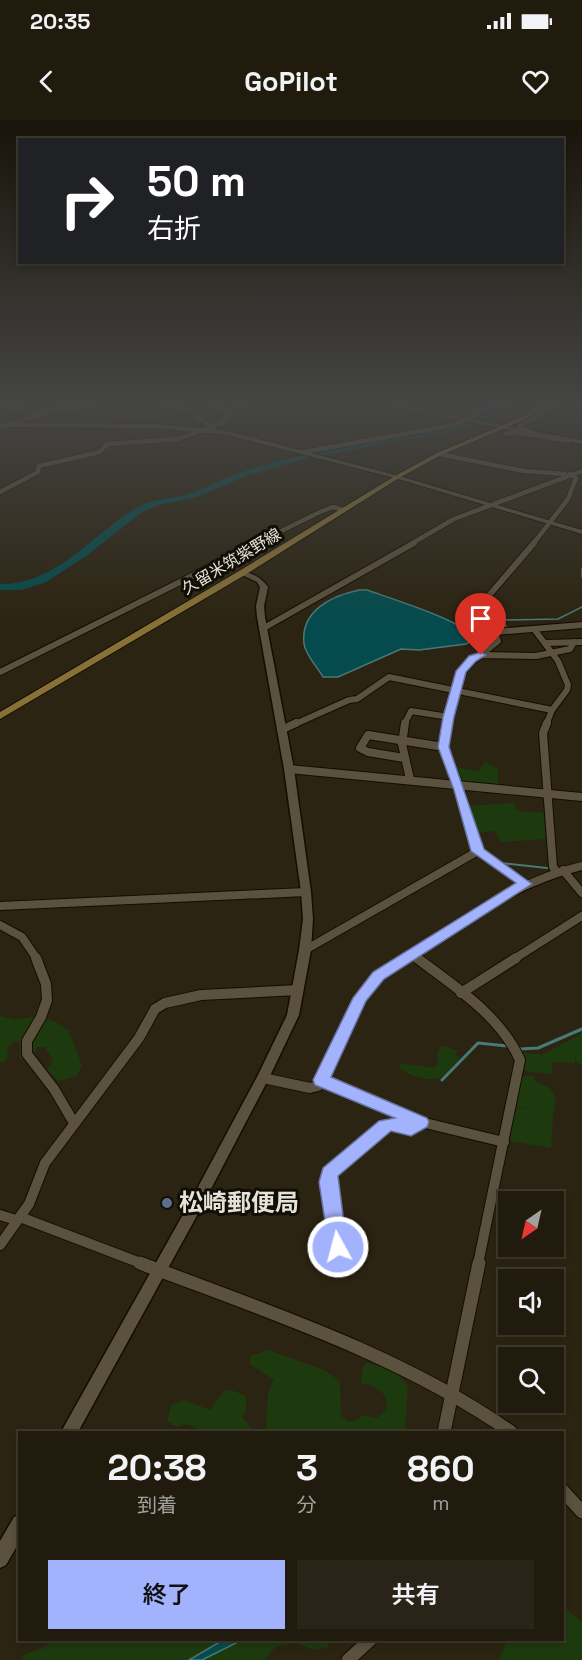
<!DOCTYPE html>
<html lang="ja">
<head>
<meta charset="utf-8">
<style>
  :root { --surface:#211b0e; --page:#292417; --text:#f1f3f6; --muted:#a2a19e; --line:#3e392e; --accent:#a3b2fd }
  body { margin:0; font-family:"Space Grotesk","Noto Sans JP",sans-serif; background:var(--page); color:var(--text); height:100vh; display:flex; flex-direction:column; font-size:22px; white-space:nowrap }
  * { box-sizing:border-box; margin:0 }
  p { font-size:20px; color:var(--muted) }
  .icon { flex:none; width:33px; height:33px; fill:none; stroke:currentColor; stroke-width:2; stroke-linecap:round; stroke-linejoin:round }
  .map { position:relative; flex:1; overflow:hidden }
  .panel { position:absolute; left:18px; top:1311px; width:546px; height:210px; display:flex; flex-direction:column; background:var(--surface); border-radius:0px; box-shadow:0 3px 9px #0003,0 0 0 2px var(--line) }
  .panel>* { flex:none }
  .guide { position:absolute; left:18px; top:18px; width:546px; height:126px; border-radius:0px; box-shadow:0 3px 9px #0003,0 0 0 2px var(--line); background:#202124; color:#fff; overflow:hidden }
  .needle { width:39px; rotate:214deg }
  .tools { position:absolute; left:498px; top:1071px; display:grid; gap:12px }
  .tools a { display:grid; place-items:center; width:66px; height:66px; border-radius:0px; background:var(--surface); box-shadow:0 3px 9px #0003,0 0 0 2px var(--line); font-size:30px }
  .pin { position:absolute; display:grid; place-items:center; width:51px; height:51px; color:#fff; margin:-62px -26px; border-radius:50% 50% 50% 0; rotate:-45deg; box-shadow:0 0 6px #0007 }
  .pin .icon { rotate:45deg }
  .me { position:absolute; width:66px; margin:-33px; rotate:353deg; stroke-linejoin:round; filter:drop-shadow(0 0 4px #0008) }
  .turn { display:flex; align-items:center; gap:21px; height:126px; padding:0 30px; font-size:27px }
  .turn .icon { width:78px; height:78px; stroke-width:2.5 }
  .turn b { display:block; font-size:42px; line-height:51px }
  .eta { display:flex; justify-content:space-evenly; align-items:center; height:102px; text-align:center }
  .eta b { font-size:36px; font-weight:600; line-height:42px }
  .cta { display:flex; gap:12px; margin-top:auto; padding:12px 30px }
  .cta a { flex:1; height:69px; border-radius:0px; background:var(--accent); color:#111; font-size:24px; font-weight:600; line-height:69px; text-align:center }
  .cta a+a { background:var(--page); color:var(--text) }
  .status { display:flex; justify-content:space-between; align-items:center; height:42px; padding:0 30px; background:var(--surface); direction:ltr }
  .status svg { height:16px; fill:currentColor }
  header { display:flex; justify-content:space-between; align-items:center; height:78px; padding:0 30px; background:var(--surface); font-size:27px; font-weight:600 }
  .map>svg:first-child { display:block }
</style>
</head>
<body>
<div class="status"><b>20:35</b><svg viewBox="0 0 49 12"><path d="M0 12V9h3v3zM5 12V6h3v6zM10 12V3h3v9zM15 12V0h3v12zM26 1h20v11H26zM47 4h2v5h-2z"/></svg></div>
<header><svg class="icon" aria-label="back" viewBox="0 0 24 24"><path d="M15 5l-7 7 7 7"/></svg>GoPilot<svg class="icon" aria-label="heart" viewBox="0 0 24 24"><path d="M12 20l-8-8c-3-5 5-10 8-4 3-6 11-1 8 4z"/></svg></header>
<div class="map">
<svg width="582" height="1540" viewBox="0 0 582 1540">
  <rect width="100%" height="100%" fill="#2c2412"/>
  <!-- green -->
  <g fill="#1d3a0f">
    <polygon points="485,641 498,649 498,666 460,662 454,647 479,651"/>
    <polygon points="514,683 517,691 544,693 547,719 500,722 495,711 477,713 467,686"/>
    <polygon points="0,896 15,900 37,896 56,902 69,911 82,946 76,956 58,961 47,950 53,941 45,927 37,927 33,935 20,940 20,921 15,921 7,927 8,935 6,941 0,943"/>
    <polygon points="582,913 582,946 576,941 575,935 575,943 551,942 553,954 529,952 524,949 523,933 540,934 543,937 542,935"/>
    <path d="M444 926 458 931 455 934 460 938C455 943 446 955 439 958 428 962 407 955 399 947L400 943 433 948 438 944 437 936 440 927Z"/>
    <path d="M522 956H534L535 961C553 969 558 973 554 993L551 995 553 996 551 1028 510 1021 515 987 541 993 514 986Z"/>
    <path d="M268 1230 324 1250 340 1261 341 1296 349 1302 357 1300 362 1295 377 1298 387 1289 385 1275 375 1267 361 1263 362 1251 366 1242C386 1249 393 1248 408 1266L405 1309 409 1312H204L187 1304 177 1307 167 1301 171 1285 183 1280 210 1290 225 1270 234 1271 246 1276V1292L242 1297 254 1311 266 1308C269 1291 264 1276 274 1260L250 1244V1236Z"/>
    <polygon points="563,1486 582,1502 582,1540 499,1540 506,1523 503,1520 562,1520"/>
    <polygon points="48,1520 329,1520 328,1527 316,1530 295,1523 275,1527 265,1540 22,1540 24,1535 47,1526"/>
  </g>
  <!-- water -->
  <g fill="#054b4d" stroke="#497876" stroke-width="1.5">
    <path d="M359 470H367C389 478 465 501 474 518L466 524 419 530 401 529 338 557H323C318 548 305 534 304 524 300 491 331 476 359 470Z"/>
    <polygon points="223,1520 242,1520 202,1540 189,1540"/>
  </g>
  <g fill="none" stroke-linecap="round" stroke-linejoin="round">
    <!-- stream-far2 -->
    <g stroke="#497876" stroke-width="1.5">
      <polyline points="582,449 582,457"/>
      <polyline points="507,509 503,500 558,499 582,487"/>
    </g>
    <!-- stream-far1 -->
    <polyline stroke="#497876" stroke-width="2" points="500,743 547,748"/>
    <!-- stream -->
    <g stroke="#497876" stroke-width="3">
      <polyline points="520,929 538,928 582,909"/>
      <polyline points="442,960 478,923 507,926"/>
    </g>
    <!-- river -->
    <path fill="#054b4d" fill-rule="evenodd" d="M500 285H509L484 303 469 308 300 340 246 356 197 377 159 385 142 392 86 436 46 462 21 470H0V464C58 464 90 416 136 388 153 378 174 379 192 373 209 367 225 357 242 352 315 329 390 318 464 304L478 299Z"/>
    <!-- minor-far4 casing -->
    <g stroke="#140d00" stroke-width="6">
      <g id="minor-far4">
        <polyline points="2,285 39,294"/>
        <polyline points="167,285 189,291 214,308"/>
        <polyline points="211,285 225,292 240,285"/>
        <polyline points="0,307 61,288 68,290 92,285"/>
        <polyline points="528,311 519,307 556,285"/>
        <polyline points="506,314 515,312 569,321"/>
        <polyline points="303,332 455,305 495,285"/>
        <polyline points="439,334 524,351 565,354"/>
        <polyline points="0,372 38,352 39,346 100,332 107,324 179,319 221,303 226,300 225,292"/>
        <polyline points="255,424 320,392 333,387 344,390"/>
        <polyline points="411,424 454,399 582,351"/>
        <polyline points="533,424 568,379 576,358 570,354"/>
      </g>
    </g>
    <!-- minor-far3 casing -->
    <g stroke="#140d00" stroke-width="8">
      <g id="minor-far3">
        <polyline points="534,423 468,500 494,512 582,505"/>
        <polyline points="262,509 414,423"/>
        <polyline points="534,509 558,541 568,565 567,570 552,590 546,605"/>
        <polyline points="545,523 582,522"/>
        <polyline points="481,535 498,521 494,512"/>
        <polyline points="0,552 258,423"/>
        <polyline points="293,605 349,580 357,579 389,557 552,590"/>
        <polyline points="404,605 411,591 449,597"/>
        <path d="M448 605C452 579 456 548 481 535L536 536 570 529 574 522"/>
      </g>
    </g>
    <!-- minor-far2 casing -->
    <g stroke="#140d00" stroke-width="10">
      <g id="minor-far2">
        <polyline points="405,603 402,624 410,659"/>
        <polyline points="448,603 444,627 460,670 478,731 526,764"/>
        <polyline points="547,603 543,613 553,747 557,752"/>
        <polyline points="281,610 296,603"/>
        <polyline points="404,638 368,632 360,628 368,615 444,627"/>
        <polyline points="289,649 582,677"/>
        <polyline points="563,750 582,773"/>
        <polyline points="0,786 306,772"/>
        <polyline points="0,805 22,817 37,839"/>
        <polyline points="305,830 478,731"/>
        <polyline points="411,833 419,839"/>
        <path d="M404 839C462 802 514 762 582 746"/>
        <polyline points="514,839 582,796"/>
      </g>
    </g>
    <!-- minor-far1 casing -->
    <g stroke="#140d00" stroke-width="12">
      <g id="minor-far1">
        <polyline points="36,838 46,864 47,880 41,897 27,921 27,934 54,969 74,1003"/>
        <path d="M417 838C455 867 500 895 520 940L478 1144"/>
        <polyline points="461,873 516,838"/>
        <polyline points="263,958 310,968 318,966 360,878 378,856 406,838"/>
        <polyline points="321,960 421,1002"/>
        <polyline points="0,1095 16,1100"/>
        <polyline points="20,1097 143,1144"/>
        <polyline points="0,1125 29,1084 45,1043 139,918 155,889 165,883 201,875 298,870"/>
        <polyline points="338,1137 328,1062 329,1053 385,1006 391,1004 411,1009 421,1002 504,1022"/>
      </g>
    </g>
    <!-- minor casing -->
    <g stroke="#140d00" stroke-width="15">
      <g id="minor">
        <path d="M140 1143C266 1191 399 1234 511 1312"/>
        <polyline points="444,1312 479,1143"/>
        <polyline points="562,1370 582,1392"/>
        <polyline points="348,1540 370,1520"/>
      </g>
    </g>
    <!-- tertiary casing -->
    <g stroke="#140d00" stroke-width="3">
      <g id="tertiary">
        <polygon points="383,285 394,285 582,320 582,324"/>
        <path d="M240 452C250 451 262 458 268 467L264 486 265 497 294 649 311 772 313 799 311 830 299 895 269 958 200 1090 78 1312H61L190 1082 257 957 287 895 299 830 303 799 301 772 284 649 257 497 256 486 260 467 257 462 240 454Z"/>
        <polygon points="20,1394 20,1421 6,1445 0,1448 0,1421 14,1397"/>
      </g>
    </g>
    <!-- secondary casing -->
    <g stroke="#140d00" stroke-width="2">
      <polygon id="secondary" points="0,303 156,304 227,311 399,356 582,410 582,414 395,358 227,315 156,308 0,307"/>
    </g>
    <!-- primary casing -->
    <g stroke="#140d00" stroke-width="2">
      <polygon id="primary" points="540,285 547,285 524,300 441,335 399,358 245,455 0,599 0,592 239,451 395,356 437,333 520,298"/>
    </g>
    <!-- minor-far4 -->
    <use href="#minor-far4" stroke="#5a513e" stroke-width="4.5"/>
    <!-- minor-far3 -->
    <use href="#minor-far3" stroke="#5a513e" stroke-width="6"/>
    <!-- minor-far2 -->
    <use href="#minor-far2" stroke="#5a513e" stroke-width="8"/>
    <!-- minor-far1 -->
    <use href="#minor-far1" stroke="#5a513e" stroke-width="10"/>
    <!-- minor -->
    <use href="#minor" stroke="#5a513e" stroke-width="13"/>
    <!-- tertiary -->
    <use href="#tertiary" fill="#5a513e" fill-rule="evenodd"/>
    <!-- secondary -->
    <use href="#secondary" fill="#5a513e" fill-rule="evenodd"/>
    <!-- primary -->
    <use href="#primary" fill="#887137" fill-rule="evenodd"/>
  </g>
  <!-- sky -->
  <linearGradient id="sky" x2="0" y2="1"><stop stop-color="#18140a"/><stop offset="0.57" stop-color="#454544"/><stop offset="1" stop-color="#454544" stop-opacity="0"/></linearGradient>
  <rect width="582" height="500" fill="url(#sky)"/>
  <!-- route -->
  <polygon fill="#a3b2fd" stroke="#6a74a4" stroke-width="1.5" points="481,532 486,535 476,541 466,552 454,597 449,627 484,729 532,764 384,859 366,881 331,957 427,998 429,1002 427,1007 411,1016 391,1011 338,1056 347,1127 345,1133 338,1136 331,1133 329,1127 319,1062 323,1048 379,1001 395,998 315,965 313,960 353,878 373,852 516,763 471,731 454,670 438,627 443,597 456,551 469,536"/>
  <!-- markers -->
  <circle fill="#5c6f8a" stroke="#110e07" stroke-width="2" cx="167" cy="1083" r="6"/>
  <g text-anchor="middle" stroke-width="6" stroke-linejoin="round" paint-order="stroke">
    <!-- far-street labels -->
    <g font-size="16" fill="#e7e2d7" stroke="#110e07">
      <text transform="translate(231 441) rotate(-31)" y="6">久留米筑紫野線</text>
    </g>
    <!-- near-poi labels -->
    <g font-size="24" font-weight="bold" fill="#e7e2d7" stroke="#110e07" text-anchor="start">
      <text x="179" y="1091">松崎郵便局</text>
    </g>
  </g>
</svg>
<div class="tools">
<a><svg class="needle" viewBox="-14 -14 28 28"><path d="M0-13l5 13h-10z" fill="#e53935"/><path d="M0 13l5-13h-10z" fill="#a2a19e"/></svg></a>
<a><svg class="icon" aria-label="sound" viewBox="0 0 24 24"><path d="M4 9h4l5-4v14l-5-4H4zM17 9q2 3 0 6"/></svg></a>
<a><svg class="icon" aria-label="search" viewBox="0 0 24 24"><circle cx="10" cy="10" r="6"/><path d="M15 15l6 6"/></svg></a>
</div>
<div class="pin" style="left:481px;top:535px;background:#d93025"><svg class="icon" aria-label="arrive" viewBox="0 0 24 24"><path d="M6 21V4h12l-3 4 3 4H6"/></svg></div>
<svg class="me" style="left:338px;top:1127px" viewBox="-20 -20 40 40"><circle r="17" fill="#a3b2fd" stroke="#fff" stroke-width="3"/><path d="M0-11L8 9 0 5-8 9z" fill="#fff"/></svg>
<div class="guide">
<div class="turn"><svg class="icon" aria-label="right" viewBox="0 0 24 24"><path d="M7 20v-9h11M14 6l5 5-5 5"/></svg><div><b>50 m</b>右折</div></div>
</div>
<section class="panel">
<div class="eta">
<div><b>20:38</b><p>到着</p></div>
<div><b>3</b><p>分</p></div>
<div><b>860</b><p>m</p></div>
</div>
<div class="cta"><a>終了</a><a>共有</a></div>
</section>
</div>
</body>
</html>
